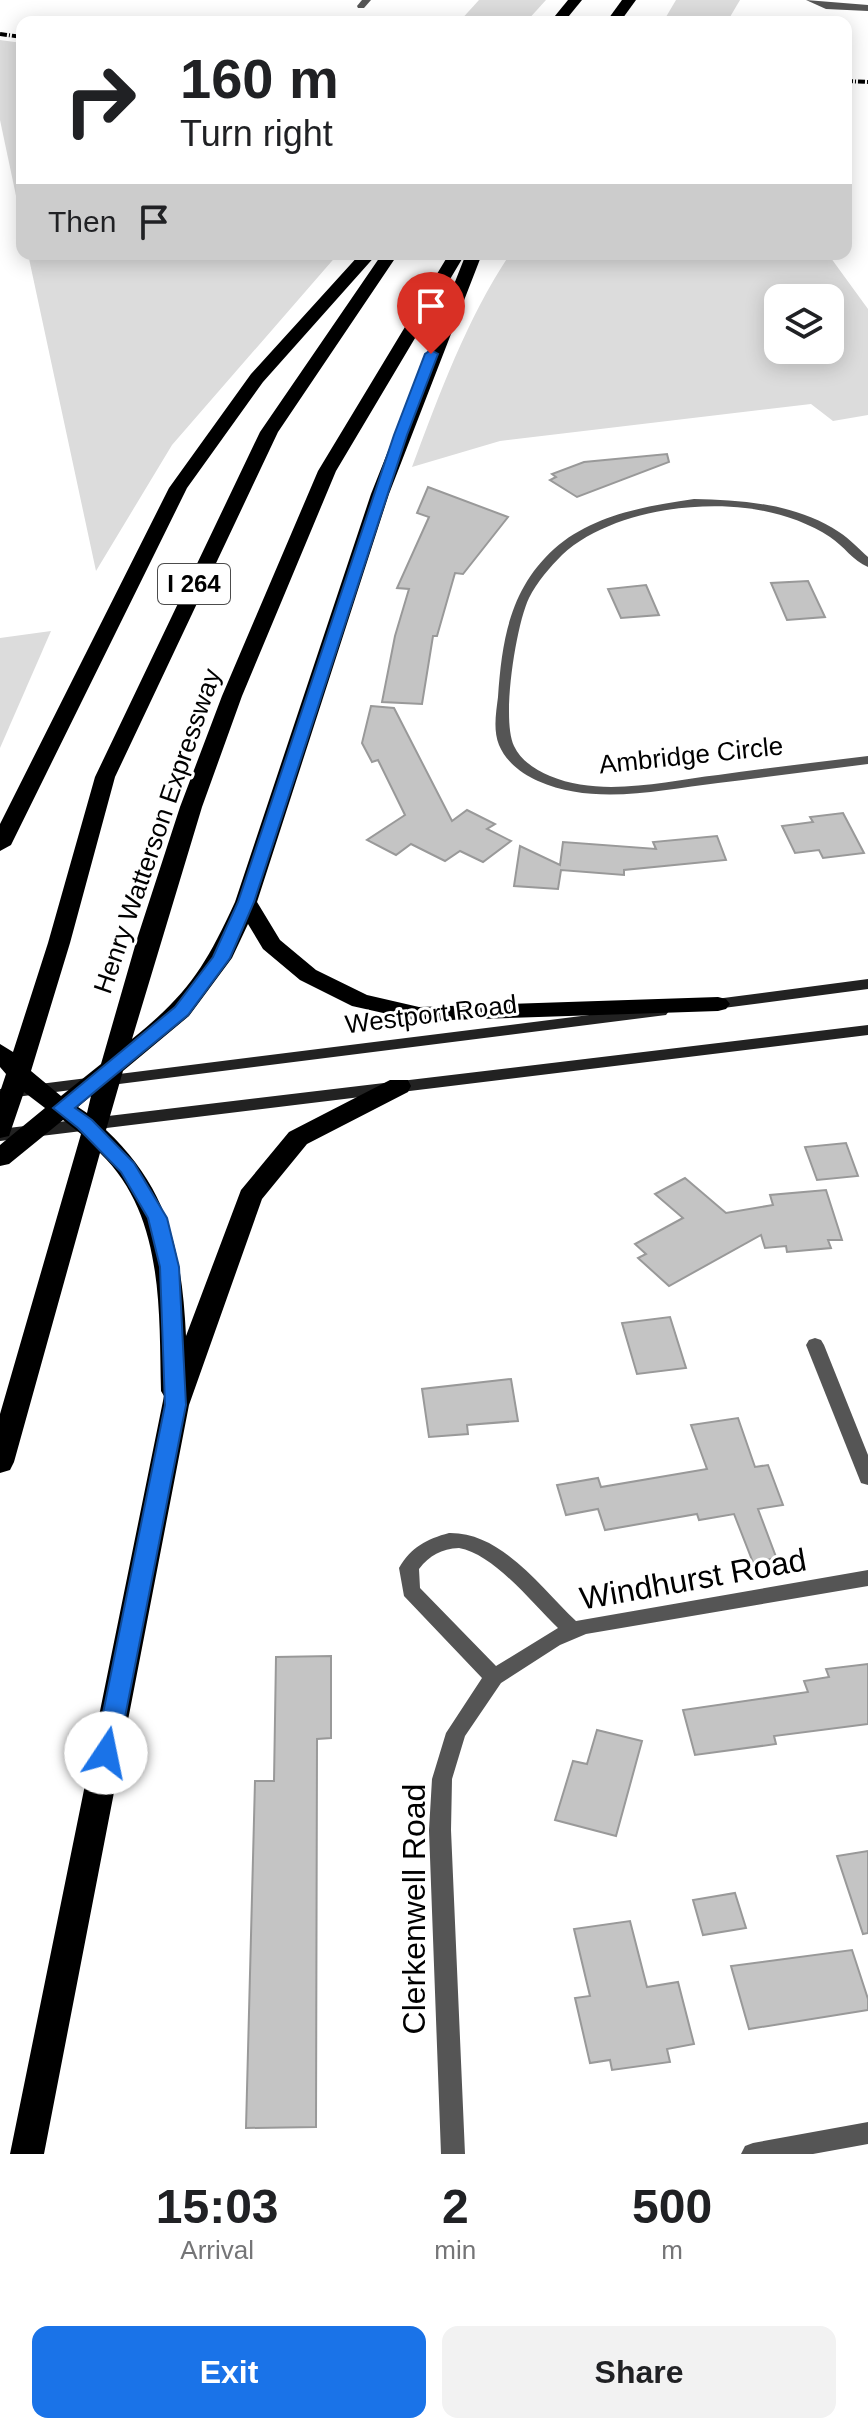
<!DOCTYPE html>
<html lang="en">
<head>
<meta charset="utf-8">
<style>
  :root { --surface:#fff; --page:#f2f2f2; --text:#202124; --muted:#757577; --accent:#1a73e8 }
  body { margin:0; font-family:Arial,sans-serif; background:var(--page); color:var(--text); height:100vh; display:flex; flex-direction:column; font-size:30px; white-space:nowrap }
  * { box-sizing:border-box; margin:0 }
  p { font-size:26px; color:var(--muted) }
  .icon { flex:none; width:44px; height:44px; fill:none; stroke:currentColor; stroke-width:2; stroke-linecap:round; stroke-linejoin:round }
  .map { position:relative; height:2154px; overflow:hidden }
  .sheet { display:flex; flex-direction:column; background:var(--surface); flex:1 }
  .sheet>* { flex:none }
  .banner { position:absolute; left:16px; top:16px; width:836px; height:244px; border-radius:16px; box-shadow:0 4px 20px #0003; background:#fff; color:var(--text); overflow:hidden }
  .controls { position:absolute; left:764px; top:284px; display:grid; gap:16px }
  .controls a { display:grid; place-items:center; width:80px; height:80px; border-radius:16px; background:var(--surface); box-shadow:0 4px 20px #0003; font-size:40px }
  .pin { position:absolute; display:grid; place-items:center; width:68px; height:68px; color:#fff; margin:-82px -34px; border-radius:50% 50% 50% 0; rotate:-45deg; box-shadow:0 0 8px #0007 }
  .pin .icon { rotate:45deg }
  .me { position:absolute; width:88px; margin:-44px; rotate:11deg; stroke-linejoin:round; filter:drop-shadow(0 0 6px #0008) }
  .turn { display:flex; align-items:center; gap:28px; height:168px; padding:0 32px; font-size:36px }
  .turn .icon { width:104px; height:104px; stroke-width:2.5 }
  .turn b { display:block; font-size:56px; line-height:68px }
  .then { display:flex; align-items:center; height:76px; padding:0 32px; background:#0003; gap:16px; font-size:30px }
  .eta { display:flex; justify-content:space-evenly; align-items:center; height:136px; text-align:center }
  .eta b { font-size:48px; font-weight:600; line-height:56px }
  .button { display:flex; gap:16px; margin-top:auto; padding:16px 32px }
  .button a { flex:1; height:92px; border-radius:16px; background:var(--accent); color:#fff; font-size:32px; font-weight:600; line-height:92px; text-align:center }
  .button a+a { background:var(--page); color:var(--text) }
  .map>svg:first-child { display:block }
</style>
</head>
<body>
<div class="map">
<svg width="868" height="2154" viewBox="0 0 868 2154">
  <rect width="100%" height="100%" fill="#fff"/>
  <!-- green -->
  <g fill="#dcdcdc" fill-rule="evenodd">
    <polygon points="479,0 546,0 526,22 459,22"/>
    <polygon points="676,0 740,0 727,22 663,22"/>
    <polygon points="0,40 22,43 22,224 0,120"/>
    <polygon points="28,254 338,254 172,445 96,571"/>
    <path d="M510 254H828L868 309V415L833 421 811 404 500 441 412 467C440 393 466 320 510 254ZM778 298H830V350H778Z"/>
    <polygon points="51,631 0,748 0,638"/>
  </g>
  <!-- building -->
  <g fill="#c4c4c4" stroke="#999" stroke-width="2">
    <polygon points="667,454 669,462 577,497 550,480 556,477 552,474 584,462"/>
    <polygon points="428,487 508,517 463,574 455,573 437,636 433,636 422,704 382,702 395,636 409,589 397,588 429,517 417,513"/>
    <polygon points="808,581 825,617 787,620 771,583"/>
    <polygon points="646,585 659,615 621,618 608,589"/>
    <polygon points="371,706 394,708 452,821 467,810 495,824 487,829 511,841 483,862 460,851 445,861 411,844 396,855 367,840 405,815 378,760 372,762 362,743"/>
    <polygon points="843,813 864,853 823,858 819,850 795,853 782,826 813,822 810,817"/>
    <polygon points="717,836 726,860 624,870 624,875 561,870 558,889 514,886 520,846 560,865 563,842 656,849 653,842"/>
    <polygon points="846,1143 858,1176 817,1180 805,1147"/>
    <polygon points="685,1178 726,1213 773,1205 770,1195 826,1190 842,1240 828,1240 831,1248 787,1252 786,1246 765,1248 761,1235 669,1286 638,1258 646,1254 635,1244 683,1218 655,1194"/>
    <polygon points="670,1317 686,1368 637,1374 622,1323"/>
    <polygon points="511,1379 518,1421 467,1425 468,1434 429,1437 422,1389"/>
    <polygon points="738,1418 755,1467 768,1465 783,1505 758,1509 776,1557 754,1565 734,1514 699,1520 697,1514 605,1530 598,1509 566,1515 557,1485 598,1478 601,1487 707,1469 691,1425"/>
    <polygon points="331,1656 331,1738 317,1739 316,2127 246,2128 255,1781 274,1781 276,1657"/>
    <polygon points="868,1664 868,1724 774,1736 776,1744 695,1755 683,1710 808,1692 804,1681 829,1677 826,1669"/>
    <polygon points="597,1730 642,1741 616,1836 555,1820 573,1761 587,1764"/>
    <polygon points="868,1851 868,1933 863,1934 837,1856"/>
    <polygon points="735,1893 746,1928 703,1935 693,1900"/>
    <polygon points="630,1921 647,1987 678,1982 694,2044 667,2049 670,2062 612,2070 610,2060 590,2063 575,1998 590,1996 574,1929"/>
    <polygon points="852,1950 868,1999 868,2010 749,2029 731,1966"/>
  </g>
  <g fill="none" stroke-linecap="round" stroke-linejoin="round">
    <!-- minor -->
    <g fill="#555" fill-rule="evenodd">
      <polygon points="362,0 371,0 364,8 358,8 357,6"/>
      <polygon points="806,0 868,5 868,11 826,9"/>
      <path d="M694 499C744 500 797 504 839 532 850 539 859 549 868 557V567C853 561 844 546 830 537 806 521 773 511 745 508 688 501 606 514 562 555 550 567 537 582 529 598 516 625 501 719 514 746 521 761 536 770 550 776 603 798 664 781 718 775 768 768 818 762 868 756V764C818 770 768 777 718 783 659 790 595 806 538 781 522 774 506 762 499 745 493 730 496 713 498 697 502 640 510 589 554 549 592 515 646 506 694 499Z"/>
      <polygon points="815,1338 821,1340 824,1345 868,1455 868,1485 861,1483 859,1478 806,1345 809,1340"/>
      <path d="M449 1533C502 1532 541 1588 576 1621L868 1570V1586L586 1634 560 1645 501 1683 465 1736 452 1779 451 1830 465 2154H441L429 1830 432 1779 446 1733 482 1678 404 1596 399 1568C411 1547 427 1539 449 1533ZM459 1548C494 1554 533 1604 558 1628L496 1666 420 1588 419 1569C430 1555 441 1549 459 1548Z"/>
      <polygon points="868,2122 868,2144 813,2154 741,2154 745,2146 753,2143"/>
    </g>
    <!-- secondary -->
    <g fill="#222" fill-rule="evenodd">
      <polygon points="868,979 868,989 708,1010 700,1005 708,1000"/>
      <polygon points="661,1006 666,1007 669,1011 666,1015 0,1099 0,1089"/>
      <polygon points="868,1025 868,1035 0,1141 0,1129"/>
    </g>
    <!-- motorway -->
    <g fill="#000" fill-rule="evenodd">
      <polygon points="568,0 582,0 564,22 550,22"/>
      <polygon points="622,0 636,0 620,22 606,22"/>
      <polygon points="360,254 377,254 263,382 187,488 11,845 0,851 0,824 169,488 251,374"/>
      <path d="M382 254H398L278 432 115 777 70 943 31 1071 61 1096 101 1064 137 939 180 807 222 696 318 471 449 254H465L336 471 242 696 202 807 132 1039C188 994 205 967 235 902L371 494 466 254H482L389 494 257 902 280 940 316 970 367 995 419 1007 718 997 726 999 730 1004 726 1009 718 1011 419 1021 352 1006 300 980 263 949 248 924 232 958 189 1016 123 1071 106 1130C169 1189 182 1253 186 1336L241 1190 289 1132 390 1080H408L411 1086 408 1092 307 1144 262 1199 189 1405 44 2154H10L164 1396 161 1391C159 1309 164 1214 100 1153L14 1462 10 1470 0 1473V1414L81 1134 63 1120 9 1164 0 1166V1145L45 1108 24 1092 9 1136 0 1138V1092L6 1074 0 1067V1044L13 1052 48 943 95 777 260 432ZM91 1096 87 1113 78 1107Z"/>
    </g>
    <!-- rail -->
    <g stroke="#000" stroke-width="4" stroke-dasharray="7 2 1 2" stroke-linecap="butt">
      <polyline points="0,34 22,37"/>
      <polyline points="846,81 868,82"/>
    </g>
  </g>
  <!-- route -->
  <polygon fill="#1a73e8" stroke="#114b97" stroke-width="2" points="431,350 438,354 407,435 254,902 230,958 188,1015 75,1108 92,1120 134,1163 167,1218 179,1267 186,1405 118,1753 115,1760 106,1763 98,1760 95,1753 165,1405 160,1267 148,1218 121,1172 78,1128 53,1108 175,1007 213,957 238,902 394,435 425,354"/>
  <g text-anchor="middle" stroke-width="6" stroke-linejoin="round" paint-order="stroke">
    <!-- shield labels -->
    <rect fill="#fff" stroke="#4c4c4c" stroke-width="2" x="158" y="564" width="72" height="40" rx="6"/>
    <g font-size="24" font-weight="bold" fill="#000">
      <text x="194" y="592">I 264</text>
    </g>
    <!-- street labels -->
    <g font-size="26" fill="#000" stroke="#fff">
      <text transform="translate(691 755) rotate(-6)" y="9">Ambridge Circle</text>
      <text transform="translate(157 831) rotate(-71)" y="9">Henry Watterson Expressway</text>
      <text transform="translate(431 1014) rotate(-7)" y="9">Westport Road</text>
    </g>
    <!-- near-street labels -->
    <g font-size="32" fill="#000" stroke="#fff">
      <text transform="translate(693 1579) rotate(-10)" y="11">Windhurst Road</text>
      <text transform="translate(414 1909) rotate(-90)" y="11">Clerkenwell Road</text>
    </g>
  </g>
</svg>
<div class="controls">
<a><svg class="icon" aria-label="layers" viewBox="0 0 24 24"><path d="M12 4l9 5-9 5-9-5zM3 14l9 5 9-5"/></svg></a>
</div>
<div class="pin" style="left:431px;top:354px;background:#d93025"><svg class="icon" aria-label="arrive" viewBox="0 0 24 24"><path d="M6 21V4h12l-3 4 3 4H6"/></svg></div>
<svg class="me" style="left:106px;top:1753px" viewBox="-20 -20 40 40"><circle r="19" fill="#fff"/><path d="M0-13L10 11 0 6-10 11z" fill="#1a73e8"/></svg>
<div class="banner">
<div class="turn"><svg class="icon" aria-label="right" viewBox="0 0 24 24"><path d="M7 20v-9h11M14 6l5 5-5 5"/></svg><div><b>160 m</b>Turn right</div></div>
<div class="then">Then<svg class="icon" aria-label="arrive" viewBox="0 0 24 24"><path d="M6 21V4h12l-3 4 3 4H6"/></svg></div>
</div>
</div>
<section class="sheet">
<div class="eta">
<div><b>15:03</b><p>Arrival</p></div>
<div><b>2</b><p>min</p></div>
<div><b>500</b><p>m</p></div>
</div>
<div class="button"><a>Exit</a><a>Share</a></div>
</section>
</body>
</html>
